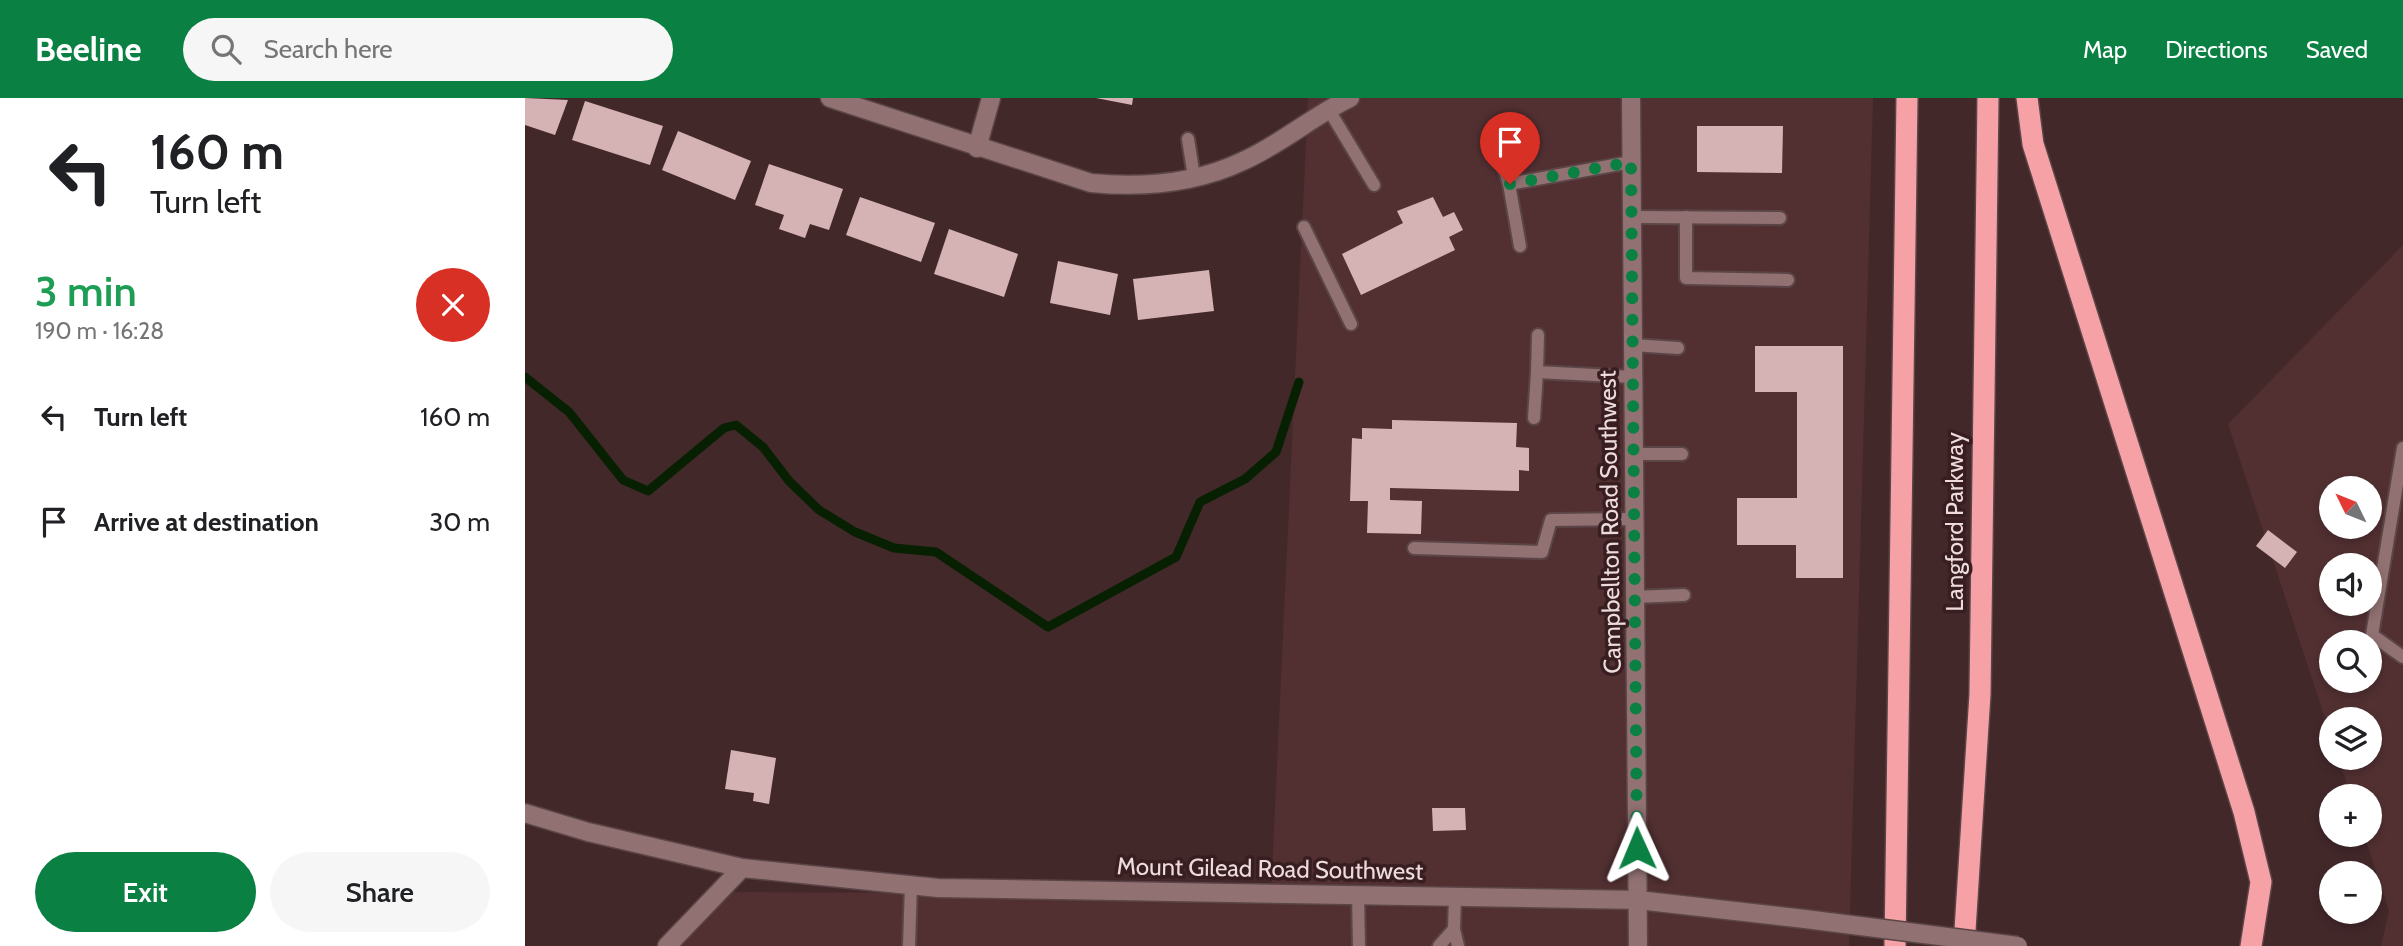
<!DOCTYPE html>
<html lang="en">
<head>
<meta charset="utf-8">
<style>
  :root { --surface:#fff; --page:#f6f6f6; --text:#202124; --muted:#757577; --accent:#0b8043 }
  body { margin:0; font-family:Cabin,sans-serif; background:var(--page); color:var(--text); height:100vh; display:flex; flex-direction:column; font-size:26px; white-space:nowrap }
  * { box-sizing:border-box; margin:0 }
  p { font-size:23px; color:var(--muted) }
  .icon { flex:none; width:38px; height:38px; fill:none; stroke:currentColor; stroke-width:2; stroke-linecap:round; stroke-linejoin:round }
  .map { position:relative; flex:1; overflow:hidden }
  .sheet { display:flex; flex-direction:column; background:var(--surface); width:525px }
  .sheet>* { flex:none }
  .banner { background:#fff; color:var(--text); overflow:hidden }
  .needle { width:46px; rotate:313deg }
  .controls { position:absolute; left:1794px; top:378px; display:grid; gap:14px }
  .controls a { display:grid; place-items:center; width:63px; height:63px; border-radius:50%; background:var(--surface); box-shadow:0 4px 10px #0003; font-size:35px }
  .pin { position:absolute; display:grid; place-items:center; width:60px; height:60px; color:#fff; margin:-72px -30px; border-radius:50% 50% 50% 0; rotate:-45deg; box-shadow:0 0 7px #0007 }
  .pin .icon { rotate:45deg }
  .me { position:absolute; width:77px; margin:-38px; rotate:359deg; stroke-linejoin:round; filter:drop-shadow(0 0 5px #0008) }
  .turn { display:flex; align-items:center; gap:24px; height:147px; padding:0 35px; font-size:32px }
  .turn .icon { width:91px; height:91px; stroke-width:2.5 }
  .turn b { display:block; font-size:49px; line-height:60px }
  .round { display:grid; place-items:center; flex:none; width:74px; height:74px; border-radius:37px; background:var(--page) }
  .headline { display:flex; align-items:center; justify-content:space-between; height:119px; padding:0 35px }
  h1 { font-size:42px; font-weight:600; line-height:52px; color:#1e9e55 }
  .action { display:flex; gap:14px; margin-top:auto; padding:14px 35px }
  .action a { flex:1; height:80px; border-radius:42px; background:var(--accent); color:#fff; font-size:28px; font-weight:600; line-height:80px; text-align:center }
  .action a+a { background:var(--page); color:var(--text) }
  ul { padding:0; list-style:none }
  li { display:flex; align-items:center; gap:21px; height:105px; padding:0 35px }
  li div { flex:1 }
  li b { display:block; font-size:26px }
  li em { font-style:normal }
  header { display:flex; align-items:center; gap:42px; box-sizing:border-box; height:98px; padding:0 35px; background:var(--accent); color:#fff }
  header strong { font-size:33px }
  nav { display:flex; gap:38px; margin-inline-start:auto; font-size:24px }
  .search { width:490px; height:63px; background:var(--page); display:flex; align-items:center; gap:18px; box-sizing:border-box; padding:0 24px; border-radius:38px; color:var(--muted); font-size:26px }
  main { display:flex; flex:1; min-height:0 }
  .map>svg:first-child { display:block }
</style>
</head>
<body>
<header>
<strong>Beeline</strong>
<div class="search"><svg class="icon" aria-label="search" viewBox="0 0 24 24"><circle cx="10" cy="10" r="6"/><path d="M15 15l6 6"/></svg>Search here</div>
<nav><a>Map</a><a>Directions</a><a>Saved</a></nav>
</header>
<main>
<section class="sheet">
<div class="banner">
<div class="turn"><svg class="icon" aria-label="left" viewBox="0 0 24 24"><path d="M17 20v-9H6M10 6l-5 5 5 5"/></svg><div><b>160 m</b>Turn left</div></div>
</div>
<div class="headline"><div><h1>3 min</h1><p>190 m · 16:28</p></div><a class="round" style="background:#d93025;color:#fff"><svg class="icon" aria-label="close" viewBox="0 0 24 24"><path d="M6 6l12 12M18 6L6 18"/></svg></a></div>
<ul>
<li><svg class="icon" aria-label="left" viewBox="0 0 24 24"><path d="M17 20v-9H6M10 6l-5 5 5 5"/></svg><div><b>Turn left</b></div><em>160 m</em></li>
<li><svg class="icon" aria-label="arrive" viewBox="0 0 24 24"><path d="M6 21V4h12l-3 4 3 4H6"/></svg><div><b>Arrive at destination</b></div><em>30 m</em></li>
</ul>
<div class="action"><a>Exit</a><a>Share</a></div>
</section>
<div class="map">
<svg width="1878" height="848" viewBox="0 0 1878 848">
  <rect width="100%" height="100%" fill="#43282a"/>
  <!-- built -->
  <g fill="#523032" fill-rule="evenodd">
    <polygon points="783,0 1348,0 1324,848 148,848 199,794 746,796"/>
    <path d="M1878 147V848H1856L1864 813 1839 737H1844V698H1826L1813 660H1844V621H1806V638L1703 326ZM1806 390H1844V429H1806ZM1806 467H1844V506H1806ZM1806 544H1844V583H1806Z"/>
  </g>
  <g fill="none" stroke-linecap="round" stroke-linejoin="round">
    <!-- stream -->
    <polyline stroke="#082002" stroke-width="9" points="0,279 44,314 98,382 123,393 199,330 211,327 238,349 264,383 294,412 330,434 369,450 411,454 523,529 651,459 675,404 720,381 751,354 774,284"/>
  </g>
  <!-- building -->
  <g fill="#d5b3b4">
    <polygon points="0,0 43,2 30,37 0,27"/>
    <polygon points="571,0 608,0 607,7"/>
    <polygon points="60,3 138,28 125,67 47,42"/>
    <polygon points="1172,28 1258,28 1257,75 1172,74"/>
    <polygon points="153,33 226,63 210,102 137,72"/>
    <polygon points="244,66 318,91 304,132 285,126 280,140 254,131 259,117 230,107"/>
    <polygon points="335,99 410,125 396,164 321,137"/>
    <polygon points="908,99 918,119 929,114 938,132 924,139 930,152 836,197 817,156 878,125 872,113"/>
    <polygon points="424,131 493,156 479,199 409,176"/>
    <polygon points="533,163 593,176 585,217 525,205"/>
    <polygon points="684,172 689,213 613,222 608,181"/>
    <polygon points="1230,248 1318,248 1318,480 1271,480 1271,447 1212,447 1212,400 1272,400 1272,294 1230,294"/>
    <polygon points="867,322 992,325 991,349 1004,350 1004,373 994,372 994,393 865,390 865,402 897,403 896,436 842,435 843,403 825,403 827,340 837,341 837,330 867,331"/>
    <polygon points="1743,432 1772,454 1760,470 1731,448"/>
    <polygon points="206,652 251,660 244,706 228,703 229,695 200,691"/>
    <polygon points="907,710 940,710 941,732 908,733"/>
  </g>
  <g fill="none" stroke-linecap="round" stroke-linejoin="round">
    <!-- service casing -->
    <g stroke="#5b4547" stroke-width="16">
      <g id="service">
        <polyline points="804,12 849,87"/>
        <polyline points="663,41 669,79"/>
        <polyline points="972,47 984,86 995,148"/>
        <polyline points="984,86 1106,64"/>
        <polyline points="1107,119 1255,120"/>
        <polyline points="1161,119 1161,180 1263,182"/>
        <polyline points="779,129 826,226"/>
        <polyline points="1013,237 1012,274 1108,279"/>
        <polyline points="1108,247 1153,250"/>
        <polyline points="1009,320 1012,274"/>
        <polyline points="1878,350 1847,537 1878,559"/>
        <polyline points="1109,356 1157,356"/>
        <polyline points="889,450 1017,454 1026,422 1109,421"/>
        <polyline points="1110,499 1159,497"/>
        <polyline points="833,797 834,848"/>
        <polyline points="930,799 929,831 933,848"/>
        <polyline points="384,848 386,787"/>
        <polyline points="914,848 929,831"/>
      </g>
    </g>
    <!-- minor casing -->
    <g stroke="#5b4547" stroke-width="21">
      <g id="minor">
        <path d="M305 0 566 85C619 90 670 86 718 63 756 46 788 18 825 0"/>
        <polyline points="452,50 466,0"/>
        <polyline points="142,848 217,770"/>
      </g>
    </g>
    <!-- tertiary casing -->
    <g stroke="#5b4547" stroke-width="21">
      <polyline id="tertiary" points="0,715 63,734 217,770 413,790 1113,802"/>
    </g>
    <!-- secondary casing -->
    <g stroke="#5b4547" stroke-width="21">
      <g id="secondary">
        <polyline points="1106,0 1113,848"/>
        <polyline points="1113,802 1280,821"/>
      </g>
    </g>
    <!-- motorway casing -->
    <g stroke="#5b4547" stroke-width="24">
      <g id="motorway">
        <polyline points="1502,0 1508,46 1719,714 1736,784 1726,848"/>
        <polyline points="1370,848 1382,0"/>
        <polyline points="1439,848 1455,596 1463,0"/>
      </g>
    </g>
    <!-- service -->
    <use href="#service" stroke="#917172" stroke-width="12"/>
    <!-- minor -->
    <use href="#minor" stroke="#917172" stroke-width="18"/>
    <!-- tertiary -->
    <use href="#tertiary" stroke="#917172" stroke-width="18"/>
    <!-- secondary -->
    <use href="#secondary" stroke="#917172" stroke-width="18"/>
    <!-- motorway -->
    <use href="#motorway" stroke="#f6a1a6" stroke-width="21"/>
    <!-- secondary-bridge casing -->
    <g stroke="#5b4547" stroke-width="21" stroke-linecap="butt">
      <polyline id="secondary-bridge" points="1280,821 1493,848"/>
    </g>
    <!-- secondary-bridge -->
    <use href="#secondary-bridge" stroke="#917172" stroke-width="18"/>
  </g>
  <g fill="none" stroke-linecap="round" stroke-linejoin="round">
    <!-- route -->
    <polyline stroke="#0b8043" stroke-width="12" stroke-dasharray="0 21.6" points="985,86 1106,64 1112,750"/>
  </g>
  <g text-anchor="middle" stroke-width="7" stroke-linejoin="round" paint-order="stroke">
    <!-- street labels -->
    <g font-size="24" fill="#eedcdc" stroke="#381e20">
      <text transform="translate(1085 424) rotate(-91)" y="8">Campbellton Road Southwest</text>
      <text transform="translate(1430 424) rotate(-90)" y="8">Langford Parkway</text>
      <text transform="translate(745 771) rotate(1)" y="8">Mount Gilead Road Southwest</text>
    </g>
  </g>
</svg>
<div class="controls">
<a><svg class="needle" viewBox="-14 -14 28 28"><path d="M0-13l5 13h-10z" fill="#e53935"/><path d="M0 13l5-13h-10z" fill="#757577"/></svg></a>
<a><svg class="icon" aria-label="sound" viewBox="0 0 24 24"><path d="M4 9h4l5-4v14l-5-4H4zM17 9q2 3 0 6"/></svg></a>
<a><svg class="icon" aria-label="search" viewBox="0 0 24 24"><circle cx="10" cy="10" r="6"/><path d="M15 15l6 6"/></svg></a>
<a><svg class="icon" aria-label="layers" viewBox="0 0 24 24"><path d="M12 4l9 5-9 5-9-5zM3 14l9 5 9-5"/></svg></a>
<a>+</a>
<a>−</a>
</div>
<div class="pin" style="left:985px;top:86px;background:#d93025"><svg class="icon" aria-label="arrive" viewBox="0 0 24 24"><path d="M6 21V4h12l-3 4 3 4H6"/></svg></div>
<svg class="me" style="left:1112px;top:750px" viewBox="-20 -20 40 40"><path d="M0-17L14 15 0 8-14 15z" fill="#0b8043" stroke="#fff" stroke-width="4"/></svg>
</div>
</main>
</body>
</html>
